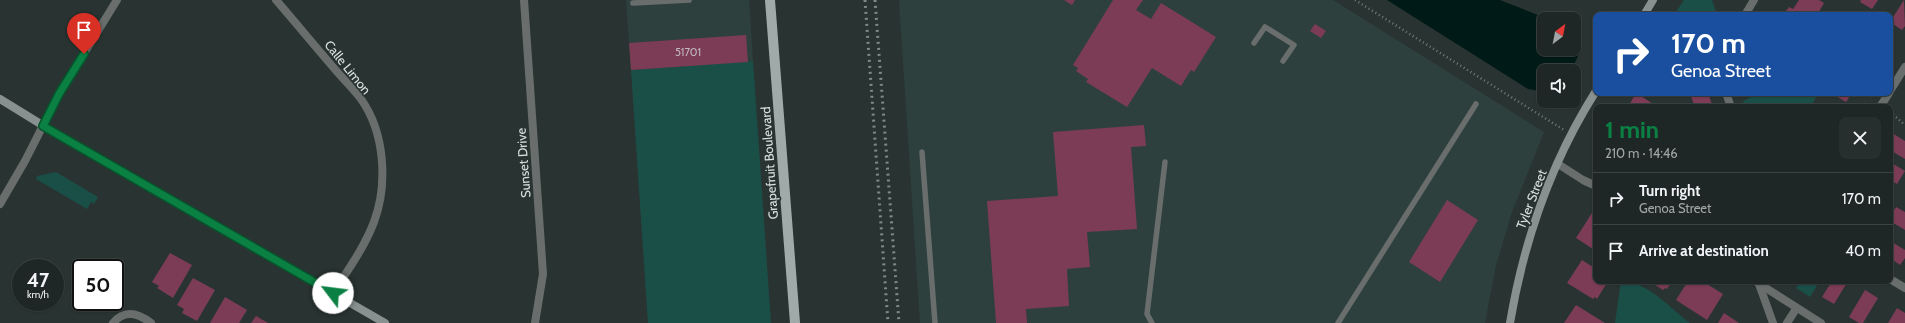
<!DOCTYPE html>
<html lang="en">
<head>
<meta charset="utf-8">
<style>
  :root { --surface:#1f2726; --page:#272f2e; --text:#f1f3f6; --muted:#a1a5a7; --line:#3c4443; --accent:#0b8043 }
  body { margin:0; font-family:Cabin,sans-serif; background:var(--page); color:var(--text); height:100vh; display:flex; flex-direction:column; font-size:15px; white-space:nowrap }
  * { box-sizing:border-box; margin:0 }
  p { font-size:13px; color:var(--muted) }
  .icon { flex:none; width:22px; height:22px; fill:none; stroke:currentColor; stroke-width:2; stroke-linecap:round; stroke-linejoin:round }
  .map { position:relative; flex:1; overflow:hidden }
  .panel { position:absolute; left:1593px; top:104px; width:300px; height:180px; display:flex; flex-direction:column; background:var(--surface); border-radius:8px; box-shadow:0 1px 3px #0004,0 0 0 1px var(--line) }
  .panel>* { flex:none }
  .guide { position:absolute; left:1593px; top:12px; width:300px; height:84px; border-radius:8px; box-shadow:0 1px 3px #0004,0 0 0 1px var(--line); background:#1a4fa0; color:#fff; overflow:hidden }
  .needle { width:26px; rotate:32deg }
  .controls { position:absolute; left:1537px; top:12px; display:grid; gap:8px }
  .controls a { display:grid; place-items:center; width:44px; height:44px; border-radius:8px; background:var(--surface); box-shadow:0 1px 3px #0004,0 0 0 1px var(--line); font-size:20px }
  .speed { position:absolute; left:12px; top:259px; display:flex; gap:8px; font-size:20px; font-weight:700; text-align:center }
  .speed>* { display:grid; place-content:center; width:52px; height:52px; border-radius:50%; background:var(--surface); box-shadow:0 1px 3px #0004,0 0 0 1px var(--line); line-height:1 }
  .speed small { font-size:10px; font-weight:400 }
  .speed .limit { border:2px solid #111; border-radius:6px; background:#fff; color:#111 }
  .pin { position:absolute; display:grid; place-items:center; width:34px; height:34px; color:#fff; margin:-41px -17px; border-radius:50% 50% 50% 0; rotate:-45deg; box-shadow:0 0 4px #0007 }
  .pin .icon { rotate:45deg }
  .me { position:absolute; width:44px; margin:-22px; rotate:300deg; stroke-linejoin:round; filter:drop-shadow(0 0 3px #0008) }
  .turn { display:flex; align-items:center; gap:14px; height:84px; padding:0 12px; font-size:18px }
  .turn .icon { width:52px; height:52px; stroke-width:2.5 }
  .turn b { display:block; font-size:28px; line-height:34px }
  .round { display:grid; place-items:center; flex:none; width:42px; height:42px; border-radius:8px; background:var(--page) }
  .overview { display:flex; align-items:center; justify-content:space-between; height:68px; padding:0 12px }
  h1 { font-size:24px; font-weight:700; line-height:30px; color:var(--accent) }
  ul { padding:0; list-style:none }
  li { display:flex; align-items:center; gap:12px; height:52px; padding:0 12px; border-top:1px solid var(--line) }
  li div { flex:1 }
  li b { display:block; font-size:15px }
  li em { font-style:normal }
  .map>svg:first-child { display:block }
</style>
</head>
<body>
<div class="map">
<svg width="1905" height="323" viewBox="0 0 1905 323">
  <rect width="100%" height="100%" fill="#293432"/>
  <!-- built -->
  <g fill="#2e403d">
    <polygon points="626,0 749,0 753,61 631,70"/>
    <polygon points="899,0 1333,0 1544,132 1512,212 1496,265 1485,323 920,323"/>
  </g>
  <!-- green -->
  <g fill="#1a4f48">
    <polygon points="1684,0 1712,0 1717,15 1674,15"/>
    <polygon points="753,61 771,323 648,323 631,70"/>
    <polygon points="1753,93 1819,93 1810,107 1745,107 1743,101 1754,96"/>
    <polygon points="56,172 98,197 94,204 91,202 87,209 36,179 37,176"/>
    <path d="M1621 281C1647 281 1671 309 1690 323H1615Z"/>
    <polygon points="1800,281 1817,281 1819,282 1810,297 1796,288"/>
  </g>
  <!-- water -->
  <path fill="#001b17" d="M1387 0H1500L1548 19H1544V49H1574V32C1584 48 1579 56 1570 71H1544V92L1528 89Z"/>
  <!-- building -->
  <g fill="#7c3c55">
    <polygon points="1064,0 1075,0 1072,5"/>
    <polygon points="1113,0 1143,0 1136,10 1151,19 1161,3 1216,37 1194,72 1191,70 1181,86 1152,68 1127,107 1086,82 1088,79 1076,71 1078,68 1073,65"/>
    <polygon points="1799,0 1819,0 1824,3 1817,15 1783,15 1789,7 1793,9"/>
    <polygon points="1861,0 1878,0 1872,9 1860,2"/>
    <polygon points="1904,0 1905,26 1902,30 1890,22"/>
    <polygon points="1315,24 1326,31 1321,38 1310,31"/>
    <polygon points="746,35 748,62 631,70 629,43"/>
    <polygon points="1636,93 1658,107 1628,107"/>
    <polygon points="1693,93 1708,93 1713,107 1695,107 1690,94"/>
    <polygon points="1831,93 1852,93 1846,102"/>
    <polygon points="1144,125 1146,146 1131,147 1137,229 1087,232 1090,267 1067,269 1069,306 1026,309 1027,323 996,323 987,201 1058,196 1053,132"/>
    <polygon points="1892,133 1905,141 1905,159 1890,150 1890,135"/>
    <polygon points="1890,162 1905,171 1897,184 1890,180"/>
    <polygon points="1447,200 1478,220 1440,282 1409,262"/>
    <polygon points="1896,207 1905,212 1905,230 1890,221 1890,217"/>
    <polygon points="1592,213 1596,215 1596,251 1576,238"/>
    <polygon points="1890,241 1905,250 1905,258 1900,265 1890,258"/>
    <polygon points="170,253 192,265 173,298 157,288 159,286 152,282"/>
    <polygon points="1582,260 1596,269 1596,281 1608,281 1597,299 1595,297 1593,299 1567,283"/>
    <polygon points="193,278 215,290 197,321 182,313 184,309 177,305"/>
    <polygon points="1649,281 1672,281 1667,289 1665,288 1663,290"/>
    <polygon points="1688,281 1702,281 1723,294 1707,320 1676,300"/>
    <polygon points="1832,281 1848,281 1834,304 1822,297"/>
    <polygon points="1865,290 1878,298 1863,323 1859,323 1849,317"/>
    <polygon points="225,297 247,310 239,323 210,323"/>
    <polygon points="1576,305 1605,323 1564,323"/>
    <polygon points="1897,308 1905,313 1905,323 1888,323"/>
    <polygon points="1724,313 1739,323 1718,323"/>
    <polygon points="256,316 268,323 251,323"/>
  </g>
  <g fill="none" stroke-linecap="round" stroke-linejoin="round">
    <!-- path -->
    <g stroke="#737d7b" stroke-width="2.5" stroke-dasharray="1 3" stroke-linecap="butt">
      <polyline points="1355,0 1564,130"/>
      <polyline points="1869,93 1874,98"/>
      <polyline points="1890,112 1905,125"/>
    </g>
    <!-- lane -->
    <g stroke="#696e6d" stroke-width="5.5">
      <polyline points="633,3 689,0"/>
      <polyline points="1254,43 1265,27 1294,45 1283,61"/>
      <polyline points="922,152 935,323"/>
      <polyline points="1152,323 1147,314 1165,162"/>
      <polyline points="1338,323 1476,104"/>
    </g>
    <!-- street -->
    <g stroke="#696e6d" stroke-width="8">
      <path d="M276 0C295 22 314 45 333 67 342 78 353 88 361 99 385 133 388 184 374 222 364 248 348 270 333 293"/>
      <polyline points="524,0 543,274 535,323"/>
      <polyline points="1745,15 1754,0"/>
      <polyline points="1890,91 1905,67"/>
      <polyline points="1726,93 1731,107"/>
      <polyline points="1880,107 1889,93"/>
      <polyline points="1558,164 1583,180 1596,186"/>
      <polyline points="0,204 25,161 59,94 117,0"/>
      <polyline points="1890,279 1905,288"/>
      <polyline points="1755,281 1821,323"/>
      <polyline points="1759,284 1773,323"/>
      <path d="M113 323C125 309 138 313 151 323"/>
      <polyline points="1787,323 1796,309"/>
    </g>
    <!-- secondary -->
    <g stroke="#88918f" stroke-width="8">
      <polyline points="1644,15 1653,0"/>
      <polyline points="0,99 65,139 385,323"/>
      <path d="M1510 323C1524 240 1551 162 1596 91"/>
    </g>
    <!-- primary -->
    <polyline stroke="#a0aba9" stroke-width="10" points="770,0 795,323"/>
    <!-- rail -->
    <g stroke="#808987" stroke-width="3" stroke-dasharray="2 4" stroke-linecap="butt">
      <polyline points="865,0 888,323"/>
      <polyline points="875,0 899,323"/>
    </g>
  </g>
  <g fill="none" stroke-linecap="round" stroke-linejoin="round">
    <!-- route casing -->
    <g stroke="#07532c" stroke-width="10">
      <polyline id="route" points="84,54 59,94 43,126 333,293"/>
    </g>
    <!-- route -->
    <use href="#route" stroke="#0b8043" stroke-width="7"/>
  </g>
  <g text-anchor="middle" stroke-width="3.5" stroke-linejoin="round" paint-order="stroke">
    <!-- number labels -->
    <g font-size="11" fill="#c2b7bc">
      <text x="688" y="56">51701</text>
    </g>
    <!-- street labels -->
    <g font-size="13" fill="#d9e0df" stroke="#293432">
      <text transform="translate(348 67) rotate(51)" y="5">Calle Limon</text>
      <text transform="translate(523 163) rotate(-94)" y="5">Sunset Drive</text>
      <text transform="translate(769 163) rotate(-94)" y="5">Grapefruit Boulevard</text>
      <text transform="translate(1531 199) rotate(-69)" y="5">Tyler Street</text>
    </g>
  </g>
</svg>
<div class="controls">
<a><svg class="needle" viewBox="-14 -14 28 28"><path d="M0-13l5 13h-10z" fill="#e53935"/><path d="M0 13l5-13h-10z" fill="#a1a5a7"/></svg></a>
<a><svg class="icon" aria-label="sound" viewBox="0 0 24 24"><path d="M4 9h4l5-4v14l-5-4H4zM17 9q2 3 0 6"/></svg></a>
</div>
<div class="speed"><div>47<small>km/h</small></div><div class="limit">50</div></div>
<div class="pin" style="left:84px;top:54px;background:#d93025"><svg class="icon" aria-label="arrive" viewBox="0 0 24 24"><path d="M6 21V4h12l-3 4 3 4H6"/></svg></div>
<svg class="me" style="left:333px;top:293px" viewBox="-20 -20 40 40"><circle r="19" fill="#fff"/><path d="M0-13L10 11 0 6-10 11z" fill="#0b8043"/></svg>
<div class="guide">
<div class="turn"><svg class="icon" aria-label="right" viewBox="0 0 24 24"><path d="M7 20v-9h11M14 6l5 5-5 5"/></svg><div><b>170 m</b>Genoa Street</div></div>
</div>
<section class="panel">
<div class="overview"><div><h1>1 min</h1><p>210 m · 14:46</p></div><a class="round"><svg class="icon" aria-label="close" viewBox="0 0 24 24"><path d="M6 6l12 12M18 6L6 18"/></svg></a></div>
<ul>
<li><svg class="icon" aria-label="right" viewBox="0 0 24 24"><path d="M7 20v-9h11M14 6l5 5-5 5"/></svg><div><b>Turn right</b><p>Genoa Street</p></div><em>170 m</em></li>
<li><svg class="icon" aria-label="arrive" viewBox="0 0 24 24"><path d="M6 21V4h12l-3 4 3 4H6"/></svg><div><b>Arrive at destination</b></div><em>40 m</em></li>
</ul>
</section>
</div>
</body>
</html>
